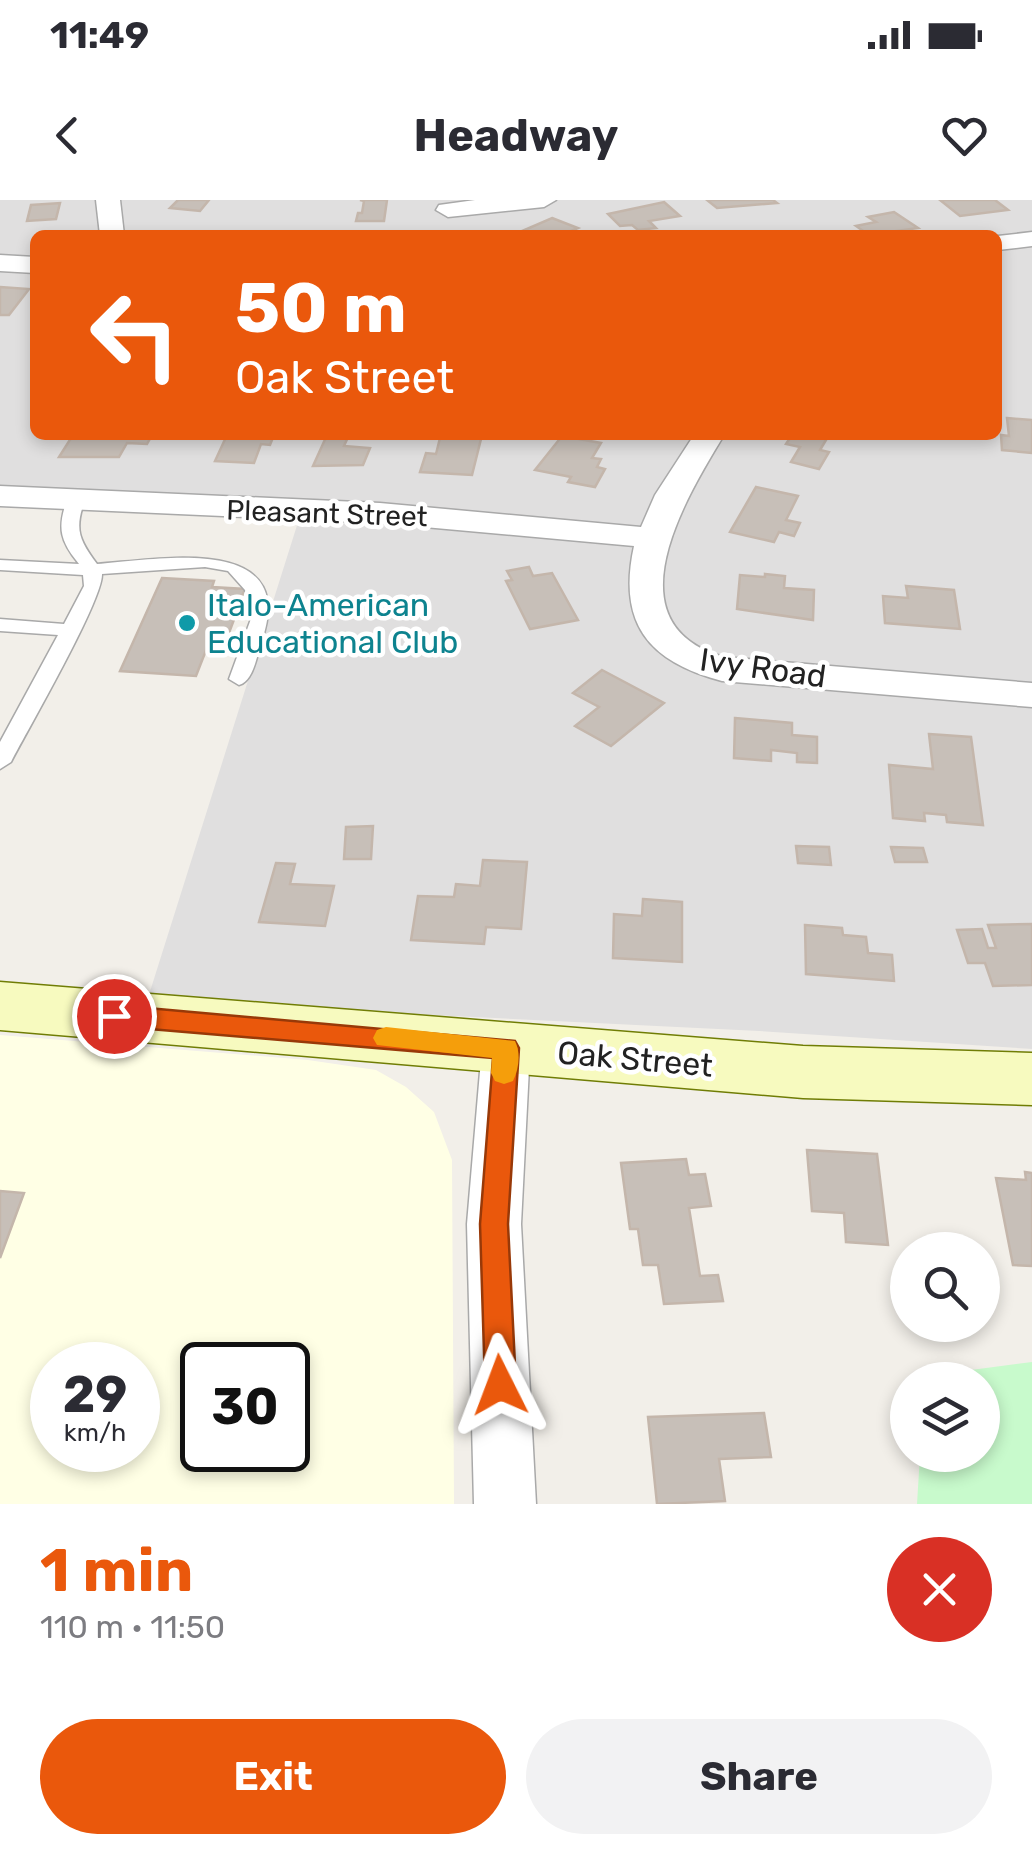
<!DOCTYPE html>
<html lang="en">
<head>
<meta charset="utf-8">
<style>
  :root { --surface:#fff; --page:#f2f2f3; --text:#2b2b33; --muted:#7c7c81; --accent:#ea580c }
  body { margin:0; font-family:Rubik,sans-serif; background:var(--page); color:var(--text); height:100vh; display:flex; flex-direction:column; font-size:38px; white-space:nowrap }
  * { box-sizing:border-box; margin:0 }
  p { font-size:32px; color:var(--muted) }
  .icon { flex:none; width:55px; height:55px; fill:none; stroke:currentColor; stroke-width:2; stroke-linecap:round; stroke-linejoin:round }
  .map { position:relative; height:1304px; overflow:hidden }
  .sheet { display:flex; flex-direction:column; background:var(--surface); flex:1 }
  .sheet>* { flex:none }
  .top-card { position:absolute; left:30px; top:30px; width:972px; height:210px; border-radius:15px; box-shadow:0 5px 15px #0003; background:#ea580c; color:#fff; overflow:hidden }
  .buttons { position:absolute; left:890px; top:1032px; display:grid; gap:20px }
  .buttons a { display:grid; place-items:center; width:110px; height:110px; border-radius:50%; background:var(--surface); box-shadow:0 5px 15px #0003; font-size:50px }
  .speed { position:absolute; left:30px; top:1142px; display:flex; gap:20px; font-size:50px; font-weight:700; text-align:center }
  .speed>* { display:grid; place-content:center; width:130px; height:130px; border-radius:50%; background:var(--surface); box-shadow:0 5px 15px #0003; line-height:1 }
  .speed small { font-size:25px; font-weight:400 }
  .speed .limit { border:5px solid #111; border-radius:15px; background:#fff; color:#111 }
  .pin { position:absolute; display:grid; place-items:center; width:85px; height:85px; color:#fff; margin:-42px; border:5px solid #fff; border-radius:50%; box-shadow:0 2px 10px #0007 }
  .me { position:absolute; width:110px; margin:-55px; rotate:357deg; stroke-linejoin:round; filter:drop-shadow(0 0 8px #0008) }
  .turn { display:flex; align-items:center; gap:35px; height:210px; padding:0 40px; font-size:45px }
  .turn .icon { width:130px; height:130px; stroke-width:2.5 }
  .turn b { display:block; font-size:70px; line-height:85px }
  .round { display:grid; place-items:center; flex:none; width:105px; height:105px; border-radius:52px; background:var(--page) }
  .head { display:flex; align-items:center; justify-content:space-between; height:170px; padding:0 40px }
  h1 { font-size:60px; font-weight:700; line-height:75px; color:var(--accent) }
  .cta { display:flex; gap:20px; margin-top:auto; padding:20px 40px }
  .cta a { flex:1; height:115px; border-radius:60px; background:var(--accent); color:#fff; font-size:40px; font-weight:700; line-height:115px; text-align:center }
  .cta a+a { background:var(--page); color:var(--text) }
  .status { display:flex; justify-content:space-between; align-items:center; height:70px; padding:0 50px; background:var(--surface); direction:ltr }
  .status svg { height:28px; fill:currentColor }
  header { display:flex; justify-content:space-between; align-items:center; height:130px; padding:0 40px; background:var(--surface); font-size:45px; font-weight:700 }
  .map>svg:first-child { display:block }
</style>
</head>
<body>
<div class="status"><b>11:49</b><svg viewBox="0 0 49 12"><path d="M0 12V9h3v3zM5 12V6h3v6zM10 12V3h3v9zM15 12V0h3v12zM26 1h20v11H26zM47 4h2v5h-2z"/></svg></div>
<header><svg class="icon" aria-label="back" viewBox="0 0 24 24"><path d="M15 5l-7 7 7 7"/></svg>Headway<svg class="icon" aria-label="heart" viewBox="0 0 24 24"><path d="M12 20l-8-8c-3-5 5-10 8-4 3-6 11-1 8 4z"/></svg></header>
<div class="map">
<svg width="1032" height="1304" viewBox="0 0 1032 1304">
  <rect width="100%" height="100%" fill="#f2efe9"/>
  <!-- residential -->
  <path fill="#e0dfdf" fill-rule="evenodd" d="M0 0H1032V849L759 831 147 801 305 300 0 286ZM35 35H998V235H35Z"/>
  <!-- education -->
  <path fill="#ffffe5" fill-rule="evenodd" d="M0 835 308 860 376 870 406 887 434 912 452 960 454 1304H0ZM52 1165H138V1250H52ZM202 1165H288V1250H202Z"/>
  <!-- park -->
  <polygon fill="#c8facc" points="1032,1162 1032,1304 917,1304 920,1255 982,1255 982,1180 926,1180 926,1176"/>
  <!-- building -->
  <g fill="#c7bfb8" stroke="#c4b6ab" stroke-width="2.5">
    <polygon points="178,0 209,0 200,11 170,8"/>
    <polygon points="387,0 384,21 356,21 358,13 362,13 364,1 360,0"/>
    <polygon points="707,0 773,0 777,3 717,8"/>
    <polygon points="940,0 995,0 1008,10 960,16"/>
    <polygon points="664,2 680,16 649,21 656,28 638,30 632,25 620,26 608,14"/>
    <polygon points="60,3 56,19 27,21 31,5"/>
    <polygon points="894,12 918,28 869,35 856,26 876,22 868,17"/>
    <polygon points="552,18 578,28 562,35 513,35"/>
    <polygon points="0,87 29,89 9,115 0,115"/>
    <polygon points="1007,218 1032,220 1032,253 1002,250 1001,235 1009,236"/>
    <polygon points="73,235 152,235 147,244 127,243 119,257 59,257"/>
    <polygon points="227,235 274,235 270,245 261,244 254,263 215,261"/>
    <polygon points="327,235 348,237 344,246 370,248 363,265 313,266"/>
    <polygon points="446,235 482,235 472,275 420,272 426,253 436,254 440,238"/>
    <polygon points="792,235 829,235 820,250 829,252 819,269 791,262 800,247 786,244"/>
    <polygon points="562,236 601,243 592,258 601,259 597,267 605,269 595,287 568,282 571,277 535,270"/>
    <polygon points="756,287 798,296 786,320 800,323 794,336 779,332 774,342 730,332"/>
    <polygon points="529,367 533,376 552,373 578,420 530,429 506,381 512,380 507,371"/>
    <polygon points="765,374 785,376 784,388 814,390 813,420 737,409 740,375 765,377"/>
    <polygon points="162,378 214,381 212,387 245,389 241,399 253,400 251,407 239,406 226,441 210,440 196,476 120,471"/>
    <polygon points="906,386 954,390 960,429 885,423 883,396 908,398"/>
    <polygon points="602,470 664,503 611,546 575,526 599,507 573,493"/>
    <polygon points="735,518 792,523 792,535 817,537 817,563 797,562 797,553 771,550 771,561 734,558"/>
    <polygon points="929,534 971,537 983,625 947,622 946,615 924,613 925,621 893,618 889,565 933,569"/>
    <polygon points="373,626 371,659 344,659 346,627"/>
    <polygon points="796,646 829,647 831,665 798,663"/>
    <polygon points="891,647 923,648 927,662 895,662"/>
    <polygon points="483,660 527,662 521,729 486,727 484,744 411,740 418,696 454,697 456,684 480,686"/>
    <polygon points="276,663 295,664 290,684 334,686 325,726 259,722"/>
    <polygon points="643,699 682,702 682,762 613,758 614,714 642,716"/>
    <polygon points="1032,724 1032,785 993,786 985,763 968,763 957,730 982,729 988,748 996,748 988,725"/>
    <polygon points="805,725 842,728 843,735 866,737 868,753 892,755 894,781 806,774"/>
    <polygon points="807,950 877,954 888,1045 846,1042 844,1013 812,1011"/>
    <polygon points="686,959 689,975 705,974 711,1006 689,1008 700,1076 718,1075 723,1101 664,1104 658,1065 643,1065 638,1029 630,1029 621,963"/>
    <polygon points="1025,972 1032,973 1032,1066 1013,1065 996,978 1026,980"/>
    <polygon points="0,991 24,993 0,1058"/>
    <polygon points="764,1213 771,1257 719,1259 725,1301 657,1304 648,1217"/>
  </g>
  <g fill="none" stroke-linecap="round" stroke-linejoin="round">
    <!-- lane casing -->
    <g stroke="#a9a9a9" stroke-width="3">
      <path id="lane" d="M76 295 85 300C74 329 79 340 97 364 156 360 299 332 262 440 257 454 254 481 239 485L229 479 252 416 245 390 228 371 205 367 102 374C103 400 28 529 11 562L0 569V542L58 435 0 431V419L64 424 84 386 83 375 0 370V360L79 364C60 341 57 328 67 300Z"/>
    </g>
    <!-- street casing -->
    <g stroke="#a9a9a9" stroke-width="3">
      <g id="street">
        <polygon points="96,0 120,0 124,35 100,35"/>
        <polygon points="475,0 556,0 544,7 448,17 436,10 439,5"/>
        <polygon points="1032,32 1032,46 998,50 998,36"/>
        <polygon points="0,55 35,57 35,73 0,71"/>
        <path d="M694 235H724C686 298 608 424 724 457L1032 483V507L722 481C649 462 617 424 634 346L380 323 0 306V286L380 303 641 327 655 295Z"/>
        <polygon points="506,828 523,834 530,848 521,1024 536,1304 474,1304 467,1024 482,848 489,834"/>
      </g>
    </g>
    <!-- secondary casing -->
    <g stroke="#707d05" stroke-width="3">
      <polygon id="secondary" points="0,782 803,846 1032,853 1032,905 803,898 0,830"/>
    </g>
    <!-- lane -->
    <use href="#lane" fill="#fff" fill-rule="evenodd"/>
    <!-- street -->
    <use href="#street" fill="#fff" fill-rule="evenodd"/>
    <!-- secondary -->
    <use href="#secondary" fill="#f7fabf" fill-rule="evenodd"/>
  </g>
  <!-- route -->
  <polygon fill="#ea580c" stroke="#983908" stroke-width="2.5" points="114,805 515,841 519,848 508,1024 516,1185 511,1195 500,1200 489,1195 485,1185 480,1024 493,858 114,826 105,823 101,816 105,808"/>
  <!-- slow -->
  <path fill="#f59e0b" d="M386 827 515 841C521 853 519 869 513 881L504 884 495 881 491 873 492 858 377 845 373 838 377 830Z"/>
  <!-- markers -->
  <circle fill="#0f9aa8" stroke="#fff" stroke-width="4" cx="187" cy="423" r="10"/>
  <g text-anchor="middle" stroke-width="9" stroke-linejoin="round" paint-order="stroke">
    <!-- far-street labels -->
    <g font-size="28" fill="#222" stroke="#fff">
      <text transform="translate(327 313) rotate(2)" y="10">Pleasant Street</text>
    </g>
    <!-- culture labels -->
    <g font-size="32" fill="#0d838f" stroke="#fff" text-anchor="start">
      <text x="207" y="416">Italo-American<tspan x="207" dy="37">Educational Club</tspan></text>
    </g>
    <!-- street labels -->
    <g font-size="32" fill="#222" stroke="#fff">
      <text transform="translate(763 468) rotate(8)" y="11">Ivy Road</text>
      <text transform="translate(635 859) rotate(5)" y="11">Oak Street</text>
    </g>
  </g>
</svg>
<div class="buttons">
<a><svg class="icon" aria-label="search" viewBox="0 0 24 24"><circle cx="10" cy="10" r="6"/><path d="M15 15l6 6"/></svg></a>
<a><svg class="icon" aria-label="layers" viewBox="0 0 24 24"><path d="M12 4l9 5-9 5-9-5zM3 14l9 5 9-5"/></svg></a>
</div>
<div class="speed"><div>29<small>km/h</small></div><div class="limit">30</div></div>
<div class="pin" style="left:114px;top:816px;background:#d93025"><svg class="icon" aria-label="arrive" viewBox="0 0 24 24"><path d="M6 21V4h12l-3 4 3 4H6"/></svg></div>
<svg class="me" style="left:500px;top:1185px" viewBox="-20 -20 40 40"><path d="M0-17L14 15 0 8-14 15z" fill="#ea580c" stroke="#fff" stroke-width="4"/></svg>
<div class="top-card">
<div class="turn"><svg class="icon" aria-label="left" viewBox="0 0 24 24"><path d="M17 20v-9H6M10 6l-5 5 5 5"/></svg><div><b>50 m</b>Oak Street</div></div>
</div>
</div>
<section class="sheet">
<div class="head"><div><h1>1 min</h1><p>110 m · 11:50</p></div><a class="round" style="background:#d93025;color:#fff"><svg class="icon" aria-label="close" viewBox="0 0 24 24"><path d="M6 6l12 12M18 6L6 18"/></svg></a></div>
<div class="cta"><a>Exit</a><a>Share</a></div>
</section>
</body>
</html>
